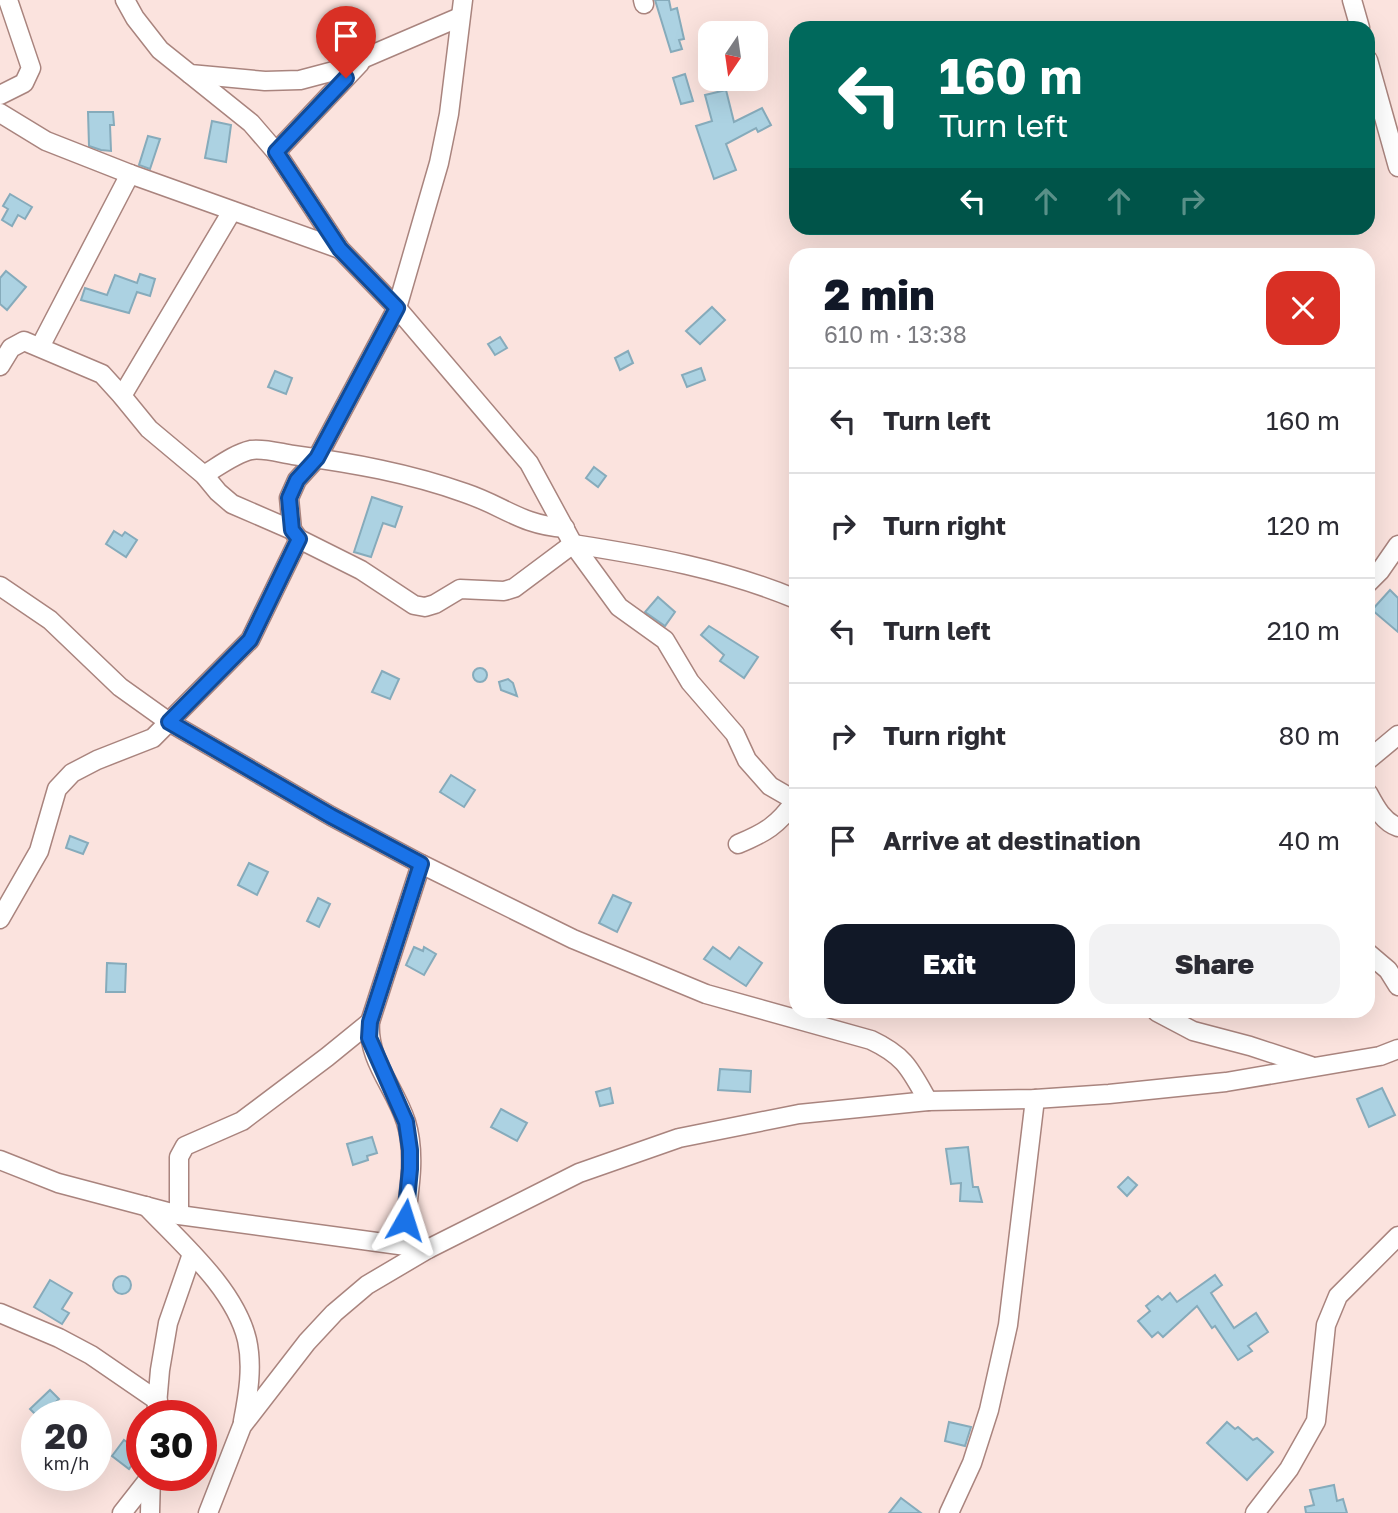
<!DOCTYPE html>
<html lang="en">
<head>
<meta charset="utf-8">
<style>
  :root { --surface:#fff; --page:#f2f2f3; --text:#2b2b33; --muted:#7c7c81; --line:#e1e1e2; --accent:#111827 }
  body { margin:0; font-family:"Golos Text",sans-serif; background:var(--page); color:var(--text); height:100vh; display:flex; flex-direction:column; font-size:26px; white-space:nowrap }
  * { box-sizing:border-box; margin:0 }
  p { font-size:23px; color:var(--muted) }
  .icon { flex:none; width:38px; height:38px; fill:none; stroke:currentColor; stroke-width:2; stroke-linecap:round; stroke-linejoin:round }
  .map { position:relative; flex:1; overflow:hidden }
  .side { position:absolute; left:789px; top:248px; width:586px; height:770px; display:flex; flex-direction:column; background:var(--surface); border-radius:21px; box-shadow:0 7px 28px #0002 }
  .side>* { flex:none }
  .guide { position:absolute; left:789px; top:21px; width:586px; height:214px; border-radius:21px; box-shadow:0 7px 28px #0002; background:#00695c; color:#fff; overflow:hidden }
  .needle { width:46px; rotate:193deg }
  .buttons { position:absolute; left:698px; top:21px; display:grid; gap:14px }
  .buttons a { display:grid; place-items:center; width:70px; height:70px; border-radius:14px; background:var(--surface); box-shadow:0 7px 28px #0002; font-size:35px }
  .speed { position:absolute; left:21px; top:1400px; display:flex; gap:14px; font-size:35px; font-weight:700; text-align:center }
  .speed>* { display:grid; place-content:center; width:91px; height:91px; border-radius:50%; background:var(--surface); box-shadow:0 7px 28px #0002; line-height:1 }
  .speed small { font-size:18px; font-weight:400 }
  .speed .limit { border:10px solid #d22; background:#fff; color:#111 }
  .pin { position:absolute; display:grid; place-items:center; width:60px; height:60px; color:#fff; margin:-72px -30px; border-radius:50% 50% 50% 0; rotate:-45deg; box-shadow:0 0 7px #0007 }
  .pin .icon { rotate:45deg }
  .me { position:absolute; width:77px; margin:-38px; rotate:6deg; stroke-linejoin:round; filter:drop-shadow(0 0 5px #0008) }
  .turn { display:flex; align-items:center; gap:24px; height:147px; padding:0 35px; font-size:32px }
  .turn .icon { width:91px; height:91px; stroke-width:2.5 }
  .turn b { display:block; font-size:49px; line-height:60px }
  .lanes { display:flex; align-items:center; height:66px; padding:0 35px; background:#0003; justify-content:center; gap:35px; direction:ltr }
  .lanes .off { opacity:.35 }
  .round { display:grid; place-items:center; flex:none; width:74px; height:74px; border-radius:21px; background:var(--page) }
  .headline { display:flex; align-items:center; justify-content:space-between; height:119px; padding:0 35px }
  h1 { font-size:42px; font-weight:800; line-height:52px; color:var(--accent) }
  .primary-button { display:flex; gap:14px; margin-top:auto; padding:14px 35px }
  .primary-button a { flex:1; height:80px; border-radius:21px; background:var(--accent); color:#fff; font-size:28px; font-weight:800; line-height:80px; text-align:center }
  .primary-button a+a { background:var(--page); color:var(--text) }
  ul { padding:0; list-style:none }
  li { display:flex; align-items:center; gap:21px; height:105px; padding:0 35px; border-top:2px solid var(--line) }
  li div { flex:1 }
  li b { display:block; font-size:26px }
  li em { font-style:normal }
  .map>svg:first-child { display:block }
</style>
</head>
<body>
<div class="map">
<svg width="1398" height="1513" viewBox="0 0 1398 1513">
  <rect width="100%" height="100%" fill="#fbe3de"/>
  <!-- building -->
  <g fill="#acd2e2" stroke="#86abbb" stroke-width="2">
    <polygon points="655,0 669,0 671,10 677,8 684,39 679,40 682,49 671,52"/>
    <polygon points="685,74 693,101 681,104 673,78"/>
    <polygon points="726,90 734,122 762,108 771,125 758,132 756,128 726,144 736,170 714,179 696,126 712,121 705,95"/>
    <polygon points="88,112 113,112 114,125 110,125 111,151 101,150 89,146"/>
    <polygon points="212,121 231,125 226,162 205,158"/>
    <polygon points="148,136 160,139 150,169 139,165"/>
    <polygon points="10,194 32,207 25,219 18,215 12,226 2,220 8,209 3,206"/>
    <polygon points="6,271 26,287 7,310 0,304 0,278"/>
    <polygon points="140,274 155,279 150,296 137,292 129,313 81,300 85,288 107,295 115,275 137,283"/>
    <polygon points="712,307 725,320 700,344 686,331"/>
    <polygon points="500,337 507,348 495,355 488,344"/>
    <polygon points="628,351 633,363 620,370 615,358"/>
    <polygon points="701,368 705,380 687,387 682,375"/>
    <polygon points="275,371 292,378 286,394 268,387"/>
    <polygon points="594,467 606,476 598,487 586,478"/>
    <polygon points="372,497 402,507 395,527 383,523 371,557 354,552"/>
    <polygon points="114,531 122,536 125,532 137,540 126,557 106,544"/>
    <polygon points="1390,590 1398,598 1398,632 1372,610"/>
    <polygon points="658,597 675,612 665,626 645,612"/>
    <polygon points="709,626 758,657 744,678 720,661 724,655 701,635"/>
    <circle cx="480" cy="675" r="7"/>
    <polygon points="382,671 399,679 390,699 372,692"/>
    <polygon points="508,679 513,683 517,696 501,690 499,682"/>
    <polygon points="451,775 475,790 464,807 440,792"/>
    <polygon points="70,836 88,843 83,854 66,848"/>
    <polygon points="249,863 268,872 257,895 238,885"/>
    <polygon points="613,895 631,903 617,932 599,923"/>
    <polygon points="318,898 330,904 319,927 307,921"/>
    <polygon points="414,947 423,951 424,947 436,954 424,975 406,965"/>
    <polygon points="713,947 730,959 739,947 762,963 746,986 704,959"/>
    <polygon points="107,963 126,964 125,992 106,992"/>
    <polygon points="720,1069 751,1071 750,1092 718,1090"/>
    <polygon points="610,1088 613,1103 600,1106 596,1092"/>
    <polygon points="1382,1088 1395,1115 1369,1127 1357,1099"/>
    <polygon points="501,1109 527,1123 517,1141 491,1127"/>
    <polygon points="372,1137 377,1153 367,1156 368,1160 353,1165 347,1144"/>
    <polygon points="968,1147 973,1187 978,1187 982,1202 960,1201 961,1183 951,1184 946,1149"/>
    <polygon points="1128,1177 1137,1185 1127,1196 1118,1187"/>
    <polygon points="1215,1275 1222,1285 1211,1293 1234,1328 1256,1313 1268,1332 1248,1346 1252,1351 1238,1360 1215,1326 1212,1328 1197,1306 1163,1337 1158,1332 1152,1337 1138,1321 1150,1311 1146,1306 1158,1296 1162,1300 1170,1293 1177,1302"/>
    <circle cx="122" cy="1285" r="9"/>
    <polygon points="50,1280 72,1293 62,1309 69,1313 62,1324 34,1307"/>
    <polygon points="50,1390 59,1399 41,1416 37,1416 30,1409"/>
    <polygon points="949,1422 971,1427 965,1446 945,1441"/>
    <polygon points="1227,1422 1235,1429 1238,1427 1253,1440 1257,1438 1273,1452 1247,1480 1207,1443"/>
    <polygon points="124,1440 141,1452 129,1469 112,1456"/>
    <polygon points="1334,1485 1337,1501 1343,1499 1347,1513 1306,1513 1305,1507 1314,1505 1310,1490"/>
    <polygon points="901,1498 921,1513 889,1513"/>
  </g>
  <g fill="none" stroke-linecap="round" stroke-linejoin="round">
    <!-- minor casing -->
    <g stroke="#a9847e" stroke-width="21">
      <g id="minor">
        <polyline points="125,0 135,18 160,50 190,74 265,81 300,80 334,71 460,17"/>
        <polyline points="643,0 644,4"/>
        <polyline points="1352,0 1360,28"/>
        <polyline points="1368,60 1398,167"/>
        <polyline points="190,74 251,123 276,152 340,249 397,308 529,463 573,544 619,607 665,640 690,682 735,734 747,760 770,786 796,801"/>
        <polyline points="0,95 24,83 31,68 8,0"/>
        <polyline points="0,113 46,141 130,174"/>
        <polyline points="276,152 360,63"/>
        <polyline points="40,347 130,174 340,249"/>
        <path d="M0 366 11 348 24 341 102 374 122 396 149 429 204 475 218 492 232 504 292 530 299 539 361 570 414 605 425 607 435 604 460 589 504 591 514 588 573 544C650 556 724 569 796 599"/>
        <polyline points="122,396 232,211"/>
        <path d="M204 475C219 466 234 454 251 450 264 448 280 453 293 455 352 463 409 473 465 493 504 506 521 525 565 528"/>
        <polyline points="292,530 289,498 297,480 317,458 397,308 439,163 449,114 463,0"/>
        <polyline points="1368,583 1380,571 1398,545"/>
        <path d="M0 586 50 620 120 687 169 722 331 816 421 864 573 939 706 994 871 1040C905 1056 910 1069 928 1101"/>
        <polyline points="1368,760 1398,735"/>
        <path d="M1368 793C1375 806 1383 822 1398 827"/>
        <path d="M738 844C765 833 778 825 795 801"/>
        <polyline points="0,919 39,851 57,789 72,773 97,760 153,738 250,640 299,539"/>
        <polyline points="1368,953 1388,970 1398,986"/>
        <polyline points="1157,1012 1193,1031 1250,1046 1311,1066"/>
        <polyline points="0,1160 58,1183 179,1215 428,1249"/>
        <path d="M146 1206C181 1243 235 1289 247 1340 253 1367 248 1395 243 1421"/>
        <polyline points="179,1215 179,1157 185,1146 242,1121 327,1057 370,1022"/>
        <path d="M402 1245C406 1206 418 1160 406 1122 395 1087 367 1060 370 1022L421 864"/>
        <polyline points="0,1313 59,1338 91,1355 158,1401"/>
        <polyline points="156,1416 160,1370 168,1323 192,1254"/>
        <polyline points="122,1513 151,1476"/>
        <polyline points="150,1513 151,1475"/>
        <polyline points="208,1513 242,1426 307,1342 334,1313 367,1285 428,1249 579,1173 679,1138 799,1114 928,1101 1035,1099 1109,1094 1226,1082 1380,1056 1398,1049"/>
        <polyline points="949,1513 972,1463 989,1410 1008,1325 1035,1099"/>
        <polyline points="1255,1513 1289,1469 1316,1421 1326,1325 1338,1296 1398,1236"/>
      </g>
    </g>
    <!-- minor -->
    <use href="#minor" stroke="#fff" stroke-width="18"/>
  </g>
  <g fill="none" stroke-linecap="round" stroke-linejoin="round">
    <!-- route casing -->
    <g stroke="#114b97" stroke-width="18">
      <polyline id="route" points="346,78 276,152 340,249 397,308 317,458 297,480 289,498 292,530 299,539 250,640 169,722 331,816 421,864 370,1022 369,1038 406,1122 410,1150 410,1169 405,1220"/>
    </g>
    <!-- route -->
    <use href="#route" stroke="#1a73e8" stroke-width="12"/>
  </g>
</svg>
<div class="buttons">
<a><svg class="needle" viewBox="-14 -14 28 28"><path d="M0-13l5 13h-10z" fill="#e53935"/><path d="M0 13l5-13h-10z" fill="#7c7c81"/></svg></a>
</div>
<div class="speed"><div>20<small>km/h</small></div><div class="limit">30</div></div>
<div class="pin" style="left:346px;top:78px;background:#d93025"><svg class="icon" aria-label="arrive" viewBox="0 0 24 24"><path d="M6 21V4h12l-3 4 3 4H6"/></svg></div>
<svg class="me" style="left:405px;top:1220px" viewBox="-20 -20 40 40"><path d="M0-17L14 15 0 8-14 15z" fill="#1a73e8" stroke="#fff" stroke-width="4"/></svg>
<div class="guide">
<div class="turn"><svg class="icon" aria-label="left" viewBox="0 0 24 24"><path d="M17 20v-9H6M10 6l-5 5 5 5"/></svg><div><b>160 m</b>Turn left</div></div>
<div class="lanes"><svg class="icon" aria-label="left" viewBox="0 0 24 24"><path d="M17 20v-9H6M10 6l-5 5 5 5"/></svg><svg class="icon off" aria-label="ahead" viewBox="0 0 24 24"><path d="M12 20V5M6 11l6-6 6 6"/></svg><svg class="icon off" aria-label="ahead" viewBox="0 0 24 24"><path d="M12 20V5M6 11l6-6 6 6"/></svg><svg class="icon off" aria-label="right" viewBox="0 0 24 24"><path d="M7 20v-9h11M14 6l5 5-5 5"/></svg></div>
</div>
<section class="side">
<div class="headline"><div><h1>2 min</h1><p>610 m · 13:38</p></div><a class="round" style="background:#d93025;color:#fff"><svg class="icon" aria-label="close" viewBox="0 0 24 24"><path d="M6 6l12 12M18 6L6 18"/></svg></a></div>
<ul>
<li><svg class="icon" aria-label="left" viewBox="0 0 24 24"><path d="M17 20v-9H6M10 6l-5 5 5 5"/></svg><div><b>Turn left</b></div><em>160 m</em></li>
<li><svg class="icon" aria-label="right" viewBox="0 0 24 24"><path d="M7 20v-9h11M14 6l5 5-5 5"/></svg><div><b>Turn right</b></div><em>120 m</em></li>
<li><svg class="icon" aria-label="left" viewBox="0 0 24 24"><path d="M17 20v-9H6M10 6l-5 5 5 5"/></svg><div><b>Turn left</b></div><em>210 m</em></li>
<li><svg class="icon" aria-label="right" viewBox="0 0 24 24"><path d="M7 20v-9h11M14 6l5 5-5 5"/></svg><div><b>Turn right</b></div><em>80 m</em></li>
<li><svg class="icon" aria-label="arrive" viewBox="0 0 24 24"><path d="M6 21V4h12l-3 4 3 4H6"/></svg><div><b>Arrive at destination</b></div><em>40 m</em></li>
</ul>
<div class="primary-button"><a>Exit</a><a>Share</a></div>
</section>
</div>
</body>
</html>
